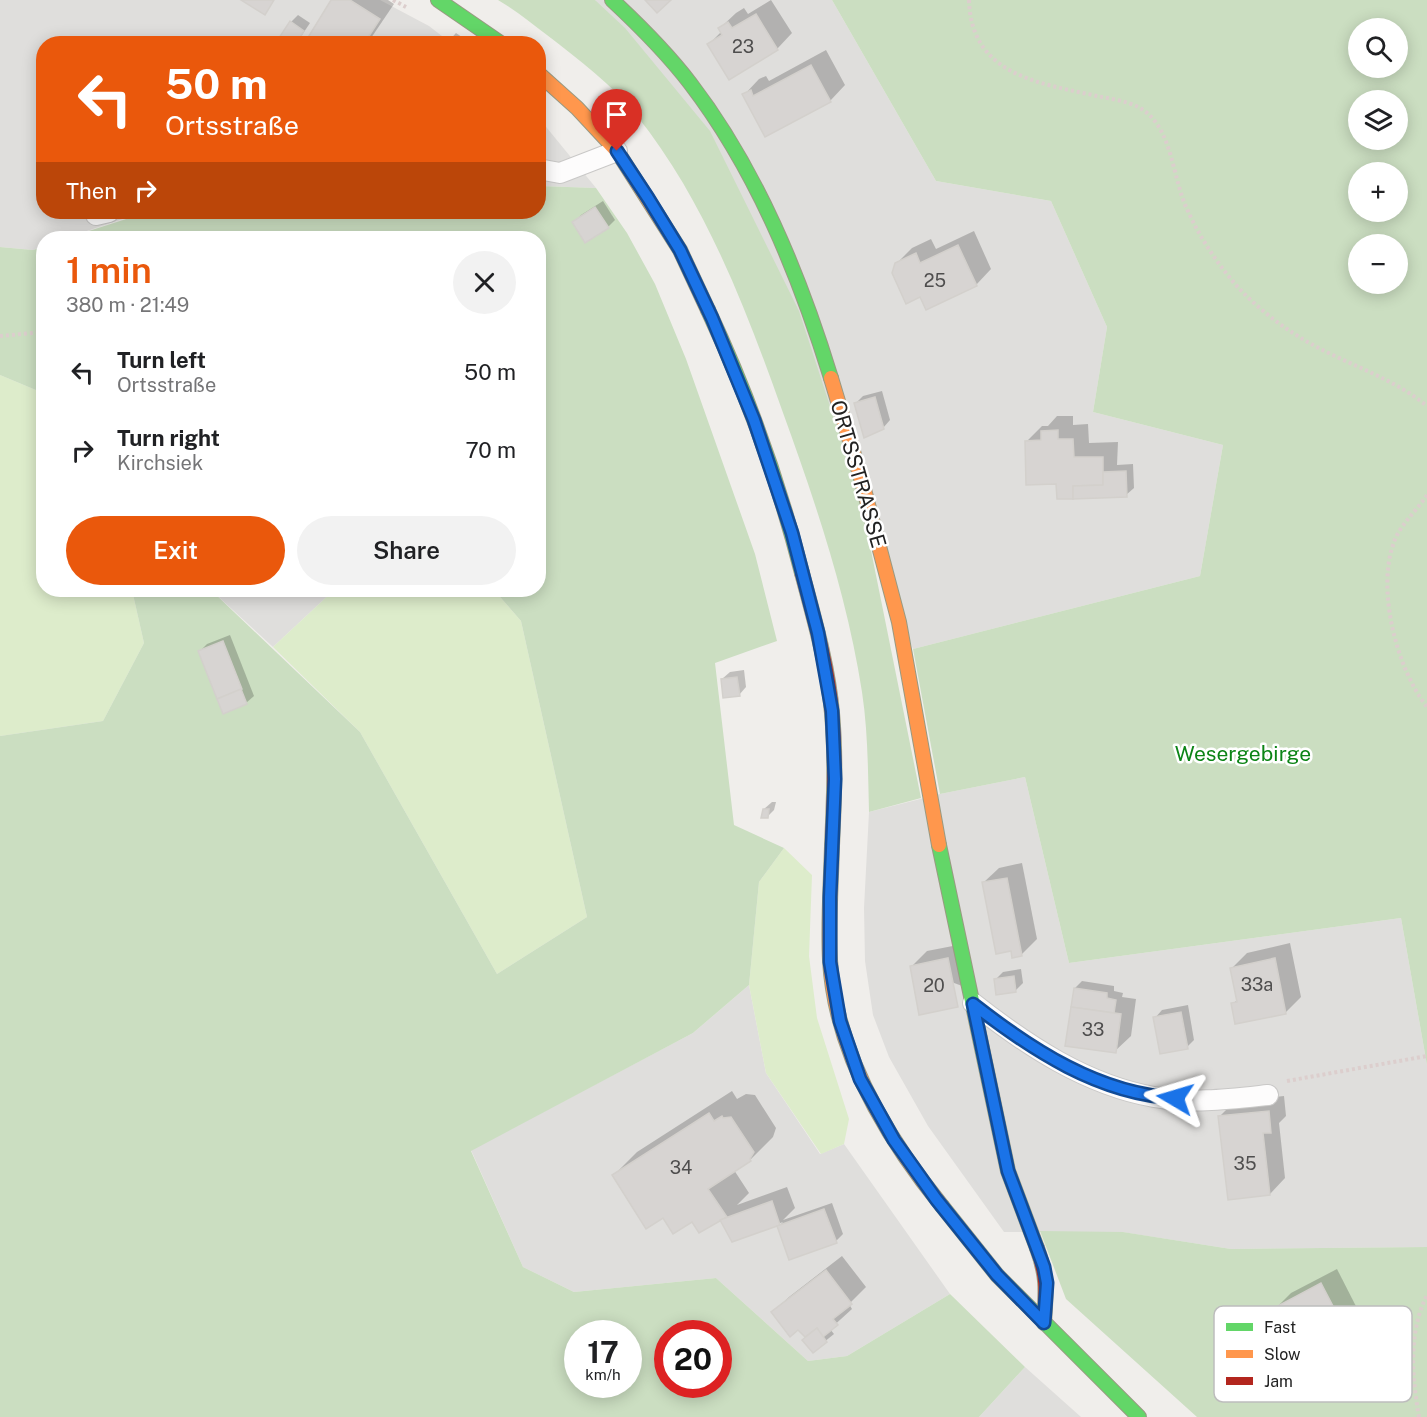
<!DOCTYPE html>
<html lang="en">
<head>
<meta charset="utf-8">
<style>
  :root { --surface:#fff; --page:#f2f2f2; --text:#202124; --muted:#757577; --accent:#ea580c }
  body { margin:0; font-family:"Public Sans",sans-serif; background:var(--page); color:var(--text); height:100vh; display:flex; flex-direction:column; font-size:22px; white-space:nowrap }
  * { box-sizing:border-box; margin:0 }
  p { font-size:20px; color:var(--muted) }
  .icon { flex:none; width:33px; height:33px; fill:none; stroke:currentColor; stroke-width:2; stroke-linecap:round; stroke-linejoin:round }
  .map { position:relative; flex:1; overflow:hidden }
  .side { position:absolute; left:36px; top:231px; width:510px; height:366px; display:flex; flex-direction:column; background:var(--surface); border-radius:24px; box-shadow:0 3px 15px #0003 }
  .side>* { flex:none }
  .top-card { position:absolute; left:36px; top:36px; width:510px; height:183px; border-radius:24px; box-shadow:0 3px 15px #0003; background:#ea580c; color:#fff; overflow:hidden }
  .controls { position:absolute; left:1348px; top:18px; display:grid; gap:12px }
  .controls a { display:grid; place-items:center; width:60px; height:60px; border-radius:50%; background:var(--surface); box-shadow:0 3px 15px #0003; font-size:30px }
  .speed { position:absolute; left:564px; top:1320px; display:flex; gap:12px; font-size:30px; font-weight:700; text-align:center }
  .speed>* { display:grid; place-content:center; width:78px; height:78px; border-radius:50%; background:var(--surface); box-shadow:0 3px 15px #0003; line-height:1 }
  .speed small { font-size:15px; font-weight:400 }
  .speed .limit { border:9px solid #d22; background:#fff; color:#111 }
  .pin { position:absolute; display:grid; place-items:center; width:51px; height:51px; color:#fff; margin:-62px -26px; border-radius:50% 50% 50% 0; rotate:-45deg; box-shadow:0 0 6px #0007 }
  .pin .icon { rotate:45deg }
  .me { position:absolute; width:66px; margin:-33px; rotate:277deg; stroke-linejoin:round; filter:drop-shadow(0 0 4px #0008) }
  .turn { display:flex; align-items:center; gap:21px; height:126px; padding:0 30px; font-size:27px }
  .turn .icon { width:78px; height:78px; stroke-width:2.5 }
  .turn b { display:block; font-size:42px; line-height:51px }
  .then { display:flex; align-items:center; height:57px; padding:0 30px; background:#0003; gap:12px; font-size:22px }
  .round { display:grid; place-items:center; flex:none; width:63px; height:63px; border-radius:32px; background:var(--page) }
  .head { display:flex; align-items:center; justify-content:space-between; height:102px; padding:0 30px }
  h1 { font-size:36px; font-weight:600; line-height:45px; color:var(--accent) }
  .button { display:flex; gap:12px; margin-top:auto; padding:12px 30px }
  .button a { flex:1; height:69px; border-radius:36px; background:var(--accent); color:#fff; font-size:24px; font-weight:600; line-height:69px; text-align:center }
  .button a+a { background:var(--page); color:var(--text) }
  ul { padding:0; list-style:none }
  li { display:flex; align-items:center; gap:18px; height:78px; padding:0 30px }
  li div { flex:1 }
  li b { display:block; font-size:22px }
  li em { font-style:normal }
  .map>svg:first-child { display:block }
</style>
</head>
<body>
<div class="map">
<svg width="1427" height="1417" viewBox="0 0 1427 1417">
  <rect width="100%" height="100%" fill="#f0eeeb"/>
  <!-- residential -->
  <g fill="#dfdedc">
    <polygon points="0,0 380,0 429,26 451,43 44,44 44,212 143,212 66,238 44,238 43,246 33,250 0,247"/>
    <polygon points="595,0 832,0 936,181 1051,201 1107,327 1093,412 1223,445 1200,576 913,649 861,501"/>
    <polygon points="538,117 596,188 539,186"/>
    <polygon points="211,590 334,590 273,647"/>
    <polygon points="1025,777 1069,963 1401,918 1427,1065 1427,1247 1231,1249 1122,1232 1004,1232 928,1126 889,1057 873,1015 865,961 864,908 869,812 940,794"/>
    <polygon points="749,985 766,1073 820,1154 844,1144 950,1294 847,1356 808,1361 716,1278 574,1292 523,1267 471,1150 693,1033"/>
    <polygon points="1025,1367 1081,1417 979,1417"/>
  </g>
  <!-- grass -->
  <g fill="#ddeccb">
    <polygon points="0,375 43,393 44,590 132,590 144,643 103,721 0,736"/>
    <polygon points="334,590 494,590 521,621 587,917 497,974 360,732 273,647"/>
    <polygon points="784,848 812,875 809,956 817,1018 849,1119 844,1144 821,1154 766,1073 749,985 759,882"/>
  </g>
  <!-- forest -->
  <g fill="#cbdec1" fill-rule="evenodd">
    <path d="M498 0H595L625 28 710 131 799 311 861 501 921 798 869 812C868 772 868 731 862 692 847 595 815 501 782 410 746 309 705 201 637 116 612 84 579 60 547 35 531 23 515 10 498 0Z"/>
    <path d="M832 0H1427V1065L1401 918 1069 963 1025 777 940 794 913 649 1200 576 1223 445 1093 412 1107 327 1051 201 936 181ZM1359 28H1398V68H1359ZM1359 100H1398V140H1359ZM1359 172H1398V212H1359ZM1359 244H1398V284H1359Z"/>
    <path d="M539 186 596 188 627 233 655 284 686 359 755 554 777 641 715 663 734 825 784 848 759 882 749 985 693 1033 471 1151 523 1267 574 1292 716 1278 808 1361 847 1356 950 1294 1025 1367 979 1417H0V736L103 721 144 643 132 590H211L360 732 497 974 587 917 521 621 494 590H538V238H67L148 212H538ZM578 1334H628V1384H578ZM668 1334H718V1384H668Z"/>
    <polygon points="0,247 33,250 43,247 43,393 0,375"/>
    <polygon points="1040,1231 1123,1232 1231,1249 1427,1247 1427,1417 1197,1417 1066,1299"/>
  </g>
  <!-- shadow -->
  <g fill="#0003">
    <polygon points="333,0 388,0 394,4 367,44 305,44"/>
    <polygon points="771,0 792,33 777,49 709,44 722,31 720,28 736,13 744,8 748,14"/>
    <polygon points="298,15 310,23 296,44 291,22"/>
    <polygon points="456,33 472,44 446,44"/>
    <polygon points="826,50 845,85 830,101 766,135 744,95 759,79 766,76 769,81"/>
    <polygon points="603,201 615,220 608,227 574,223 581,215"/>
    <polygon points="974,231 991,269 976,285 921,295 896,264 912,248 931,239 936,249"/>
    <polygon points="882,391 890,420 883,428 856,403 863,396"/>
    <polygon points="1057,416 1073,416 1073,425 1088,424 1089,443 1118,442 1117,465 1133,464 1134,488 1126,495 1058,482 1027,441 1042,426 1048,426"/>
    <polygon points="230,635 254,696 246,703 200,651 207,644"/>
    <polygon points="744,670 746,687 739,695 722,679 730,672"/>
    <polygon points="772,802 776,802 774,810 767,817 764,809"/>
    <polygon points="1022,863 1037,939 1022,954 1013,956 983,883 999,868"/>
    <polygon points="1290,943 1301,997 1286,1012 1233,1004 1238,999 1232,968 1247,953"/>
    <polygon points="963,944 973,990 911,967 927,951"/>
    <polygon points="1021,969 1023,983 1016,990 995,980 1003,972"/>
    <polygon points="1082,981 1114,986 1114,991 1123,993 1122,997 1136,999 1131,1036 1115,1051 1067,1044 1075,988"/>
    <polygon points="1188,1005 1194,1040 1187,1047 1155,1018 1162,1010"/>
    <polygon points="732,1091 737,1099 746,1094 755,1095 776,1128 773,1137 750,1160 734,1170 749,1193 737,1205 787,1187 795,1208 783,1220 832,1203 843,1234 836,1241 778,1227 783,1222 733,1240 721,1219 693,1220 663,1216 614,1175 637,1152"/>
    <polygon points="1284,1096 1286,1116 1279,1123 1285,1178 1270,1194 1219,1117 1235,1101"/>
    <polygon points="842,1256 866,1287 849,1304 852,1309 830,1329 834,1334 813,1351 807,1337 798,1328 773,1312 789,1297"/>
    <polygon points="1337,1269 1363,1320 1348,1336 1276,1308 1291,1293"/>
  </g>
  <!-- building -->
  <g fill="#d7d4d2" stroke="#d3d0cc" stroke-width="1.5">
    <polygon points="241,0 274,0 265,15"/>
    <polygon points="331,0 350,0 380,19 364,44 304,44"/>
    <polygon points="645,0 671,0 657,13"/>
    <polygon points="756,14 778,50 729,80 707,44 722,35 718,28 728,22 732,28"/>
    <polygon points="290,21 304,31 296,44 281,44 277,41"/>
    <polygon points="811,65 831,102 765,137 742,94 751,90 753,96"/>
    <polygon points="595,207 609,228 585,243 572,222"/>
    <polygon points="958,245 977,286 926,310 920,297 906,304 892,273 895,263 916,253 920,263"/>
    <polygon points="875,397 884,429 864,438 854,403"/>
    <polygon points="1058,430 1058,439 1073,439 1074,457 1103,457 1103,485 1073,486 1073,499 1057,499 1056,484 1026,485 1025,441 1041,440 1041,431"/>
    <polygon points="1126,471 1127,497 1073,499 1073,486 1103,485 1103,472"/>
    <polygon points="223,641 242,689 217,699 198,651"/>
    <polygon points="737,677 740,696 723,698 721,679"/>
    <polygon points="241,689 247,704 223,714 217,699"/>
    <polygon points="763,809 769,809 768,818 761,818"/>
    <polygon points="1007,878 1022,956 1012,958 1011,951 996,954 982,882"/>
    <polygon points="948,958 958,1007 919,1015 910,966"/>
    <polygon points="1275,958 1286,1014 1235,1024 1231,1003 1237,1002 1230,968"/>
    <polygon points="1014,976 1016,992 996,995 994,979"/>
    <polygon points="1074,988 1107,993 1107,998 1116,1000 1114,1013 1071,1007"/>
    <polygon points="1071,1007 1121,1014 1116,1053 1065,1046"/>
    <polygon points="1181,1012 1188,1049 1160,1054 1153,1017"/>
    <polygon points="1269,1111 1271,1133 1263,1133 1270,1195 1228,1200 1218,1116"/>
    <polygon points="709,1113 714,1121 722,1116 723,1118 731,1117 754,1152 750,1159 751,1161 708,1189 727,1217 699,1233 692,1222 673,1234 663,1218 646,1229 612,1175"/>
    <polygon points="772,1201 780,1225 732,1242 720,1220"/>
    <polygon points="824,1209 837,1243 789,1260 777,1226"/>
    <polygon points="826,1270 852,1304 833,1319 838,1325 823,1337 817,1328 805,1337 798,1330 790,1337 771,1312"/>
    <polygon points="1321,1283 1349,1337 1302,1361 1274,1308"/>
    <polygon points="817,1328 827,1342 813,1353 802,1340"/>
  </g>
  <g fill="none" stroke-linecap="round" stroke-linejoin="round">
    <!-- lane casing -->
    <g stroke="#c9c8c7" stroke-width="22">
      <g id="lane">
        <polyline points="538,169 560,173 617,151"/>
        <polyline points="96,215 109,212"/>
        <path d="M973 1003C1026 1045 1086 1085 1154 1097 1191 1104 1230 1099 1268 1095"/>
      </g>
    </g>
    <!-- fast casing -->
    <g stroke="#999a82" stroke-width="16">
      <g id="fast">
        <polyline points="438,0 502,44"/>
        <path d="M612 0C640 26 667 53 690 83 756 169 799 274 831 378"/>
        <path d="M708 310C747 393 779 483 802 573"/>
        <polyline points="939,845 1008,1171 1037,1248"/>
        <polyline points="942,1206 997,1275 1139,1417"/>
      </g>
    </g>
    <!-- slow casing -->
    <g stroke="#999a82" stroke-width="16">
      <g id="slow">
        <polyline points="538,73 577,108 617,151 680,250 708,310"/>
        <polyline points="831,378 861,478 899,622 939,845"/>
        <path d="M832 846C831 884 828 923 830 960 835 1051 886 1137 942 1206"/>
      </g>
    </g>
    <!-- jam casing -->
    <g stroke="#999a82" stroke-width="16">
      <g id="jam">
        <path d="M802 573C814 618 828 666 832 713 836 757 834 802 832 846"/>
        <path d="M1037 1248C1048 1278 1046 1292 1044 1323"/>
      </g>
    </g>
    <!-- path -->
    <g stroke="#dccecd" stroke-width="4" stroke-dasharray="3 3" stroke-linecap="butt">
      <polyline points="393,0 406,7"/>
      <path d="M969 0C971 75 1038 83 1097 96 1111 99 1128 101 1140 108 1173 127 1172 178 1187 209 1198 234 1213 257 1230 278 1252 305 1285 330 1315 346 1352 366 1394 379 1427 406"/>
      <polyline points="0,336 44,332"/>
      <path d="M1427 495C1416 512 1399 525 1393 545 1377 592 1397 669 1427 707"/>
      <polyline points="1287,1081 1427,1056"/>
      <path d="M1419 1417C1412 1377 1408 1333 1427 1295"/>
    </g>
    <!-- lane -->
    <use href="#lane" stroke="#fdfcfc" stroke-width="20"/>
    <!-- fast -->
    <use href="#fast" stroke="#63d668" stroke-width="14"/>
    <!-- slow -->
    <use href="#slow" stroke="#ff974d" stroke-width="14"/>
    <!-- jam -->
    <use href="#jam" stroke="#b3261e" stroke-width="14"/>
  </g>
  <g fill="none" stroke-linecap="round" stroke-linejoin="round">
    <!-- route casing -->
    <g stroke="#114b97" stroke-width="15">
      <path id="route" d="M617 151 648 198 680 250 712 318 754 420 792 533 818 633 832 711 835 779 830 897V962L840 1021 860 1079 894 1140 936 1199 997 1275 1044 1323 1047 1283 1044 1267 1008 1171 973 1004C1032 1050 1099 1094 1175 1098"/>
    </g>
    <!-- route -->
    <use href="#route" stroke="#1a73e8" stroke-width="10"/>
  </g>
  <g text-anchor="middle" stroke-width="5" stroke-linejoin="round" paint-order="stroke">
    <!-- number labels -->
    <g font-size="18" fill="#4f4e4e">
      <text x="743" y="53">23</text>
      <text x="935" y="287">25</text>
      <text x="1257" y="991">33a</text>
      <text x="934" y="992">20</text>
      <text x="1093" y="1036">33</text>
      <text x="1245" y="1170">35</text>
      <text x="681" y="1174">34</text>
    </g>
    <!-- street labels -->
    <g font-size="21" fill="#222" stroke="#fff">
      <text transform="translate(858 474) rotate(74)" y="7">ORTSSTRASSE</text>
    </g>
    <!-- park labels -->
    <g font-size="21" fill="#0c8416" stroke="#fff">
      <text x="1243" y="761">Wesergebirge</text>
    </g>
  </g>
  <!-- legend -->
  <rect x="1214" y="1306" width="198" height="96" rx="9" fill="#fff" stroke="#bdbdbd" stroke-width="1.5"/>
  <rect x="1226" y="1323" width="27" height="8" fill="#63d668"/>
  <rect x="1226" y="1350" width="27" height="8" fill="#ff974d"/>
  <rect x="1226" y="1377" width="27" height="8" fill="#b3261e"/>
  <g font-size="16" fill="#222">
    <text x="1264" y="1333">Fast</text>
    <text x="1264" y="1360">Slow</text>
    <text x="1264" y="1387">Jam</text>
  </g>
</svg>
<div class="controls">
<a><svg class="icon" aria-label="search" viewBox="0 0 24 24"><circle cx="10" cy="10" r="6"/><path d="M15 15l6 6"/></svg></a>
<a><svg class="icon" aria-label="layers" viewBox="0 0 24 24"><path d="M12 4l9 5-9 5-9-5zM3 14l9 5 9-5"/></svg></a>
<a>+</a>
<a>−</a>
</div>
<div class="speed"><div>17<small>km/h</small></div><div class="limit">20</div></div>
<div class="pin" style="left:617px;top:151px;background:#d93025"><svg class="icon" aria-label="arrive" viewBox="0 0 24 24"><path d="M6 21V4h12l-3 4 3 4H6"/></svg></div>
<svg class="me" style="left:1175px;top:1098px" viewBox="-20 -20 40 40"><path d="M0-17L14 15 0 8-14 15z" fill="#1a73e8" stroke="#fff" stroke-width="4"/></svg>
<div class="top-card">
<div class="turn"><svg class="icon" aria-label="left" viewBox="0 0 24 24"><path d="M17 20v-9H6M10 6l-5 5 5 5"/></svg><div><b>50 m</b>Ortsstraße</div></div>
<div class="then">Then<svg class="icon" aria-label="right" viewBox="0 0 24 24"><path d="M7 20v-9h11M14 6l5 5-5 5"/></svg></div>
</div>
<section class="side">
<div class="head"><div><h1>1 min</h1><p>380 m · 21:49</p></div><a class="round"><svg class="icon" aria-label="close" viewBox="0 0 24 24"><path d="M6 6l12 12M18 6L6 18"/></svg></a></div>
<ul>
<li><svg class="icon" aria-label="left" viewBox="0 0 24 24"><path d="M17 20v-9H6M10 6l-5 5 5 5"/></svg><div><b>Turn left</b><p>Ortsstraße</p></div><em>50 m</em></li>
<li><svg class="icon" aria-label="right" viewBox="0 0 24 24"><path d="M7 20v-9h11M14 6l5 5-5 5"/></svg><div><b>Turn right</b><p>Kirchsiek</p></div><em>70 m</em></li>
</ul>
<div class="button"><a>Exit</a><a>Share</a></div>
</section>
</div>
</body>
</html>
